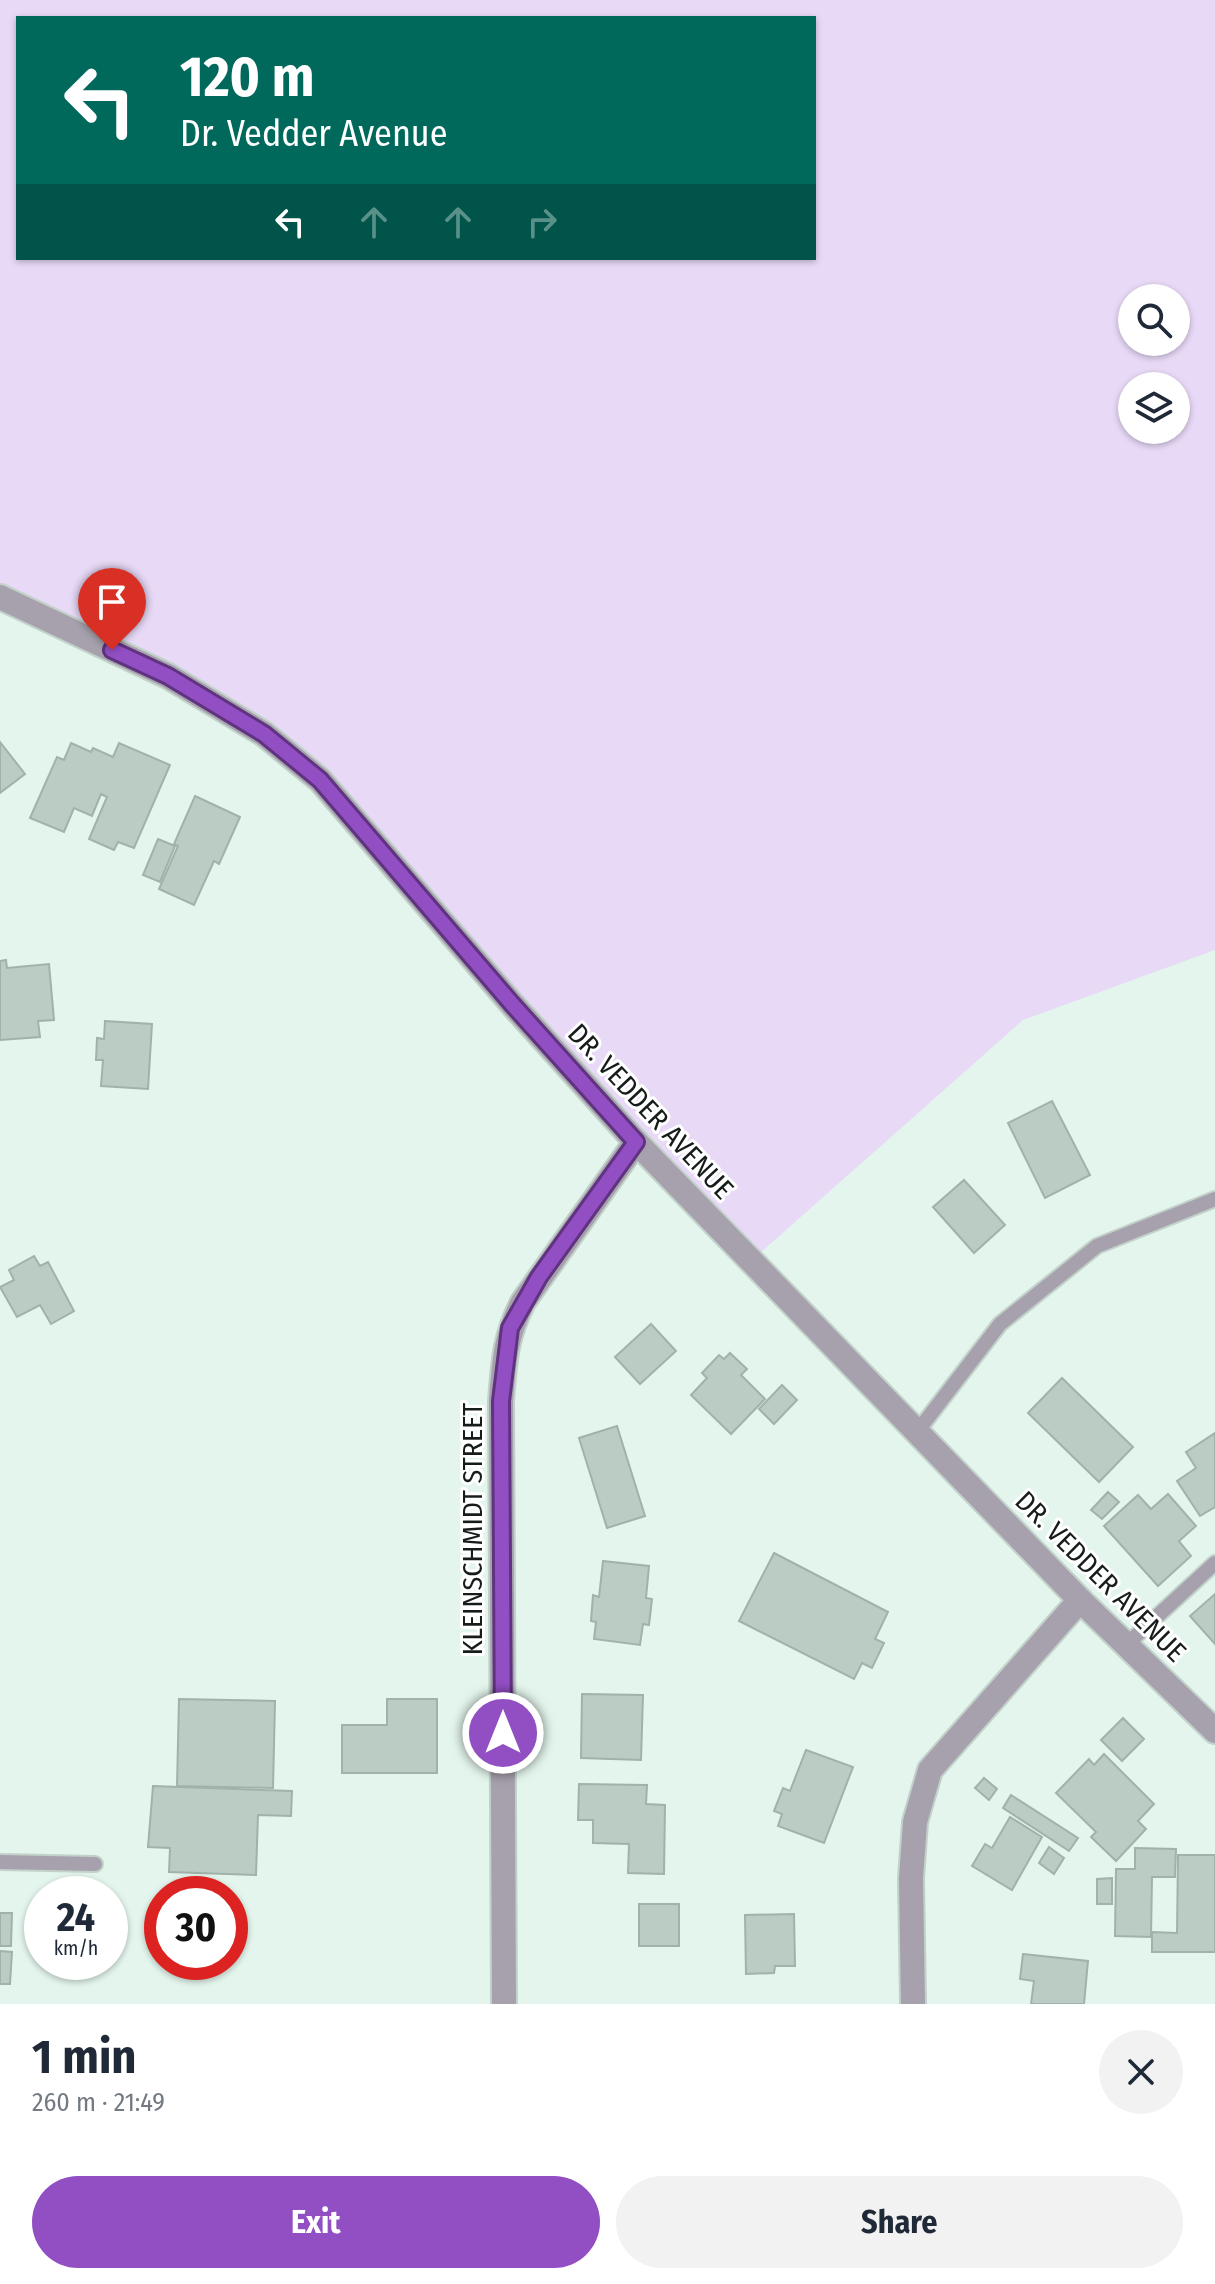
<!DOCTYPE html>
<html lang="en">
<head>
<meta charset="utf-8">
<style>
  :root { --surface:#fff; --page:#f2f2f3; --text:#1f2937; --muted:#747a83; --accent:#924fc4 }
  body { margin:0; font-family:"Fira Sans Condensed",sans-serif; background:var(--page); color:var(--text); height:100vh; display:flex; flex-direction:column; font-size:30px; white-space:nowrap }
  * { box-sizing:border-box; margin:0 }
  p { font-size:26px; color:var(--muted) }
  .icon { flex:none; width:44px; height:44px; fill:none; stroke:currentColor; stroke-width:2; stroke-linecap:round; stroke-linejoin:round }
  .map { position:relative; height:2004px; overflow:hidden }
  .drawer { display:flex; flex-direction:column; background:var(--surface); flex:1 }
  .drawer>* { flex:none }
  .banner { position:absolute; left:16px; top:16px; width:800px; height:244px; border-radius:0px; box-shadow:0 2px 6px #0004; background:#00695c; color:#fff; overflow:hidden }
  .fabs { position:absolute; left:1118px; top:284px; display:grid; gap:16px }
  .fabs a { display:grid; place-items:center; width:72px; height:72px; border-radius:50%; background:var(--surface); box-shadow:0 2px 6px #0004; font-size:40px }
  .speed { position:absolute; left:24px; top:1876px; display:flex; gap:16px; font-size:40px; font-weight:700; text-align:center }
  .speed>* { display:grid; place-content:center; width:104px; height:104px; border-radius:50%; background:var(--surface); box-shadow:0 2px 6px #0004; line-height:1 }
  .speed small { font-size:20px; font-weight:400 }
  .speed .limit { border:12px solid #d22; background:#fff; color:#111 }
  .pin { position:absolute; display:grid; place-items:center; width:68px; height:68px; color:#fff; margin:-82px -34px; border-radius:50% 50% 50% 0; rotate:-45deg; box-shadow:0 0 8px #0007 }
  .pin .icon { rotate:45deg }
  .me { position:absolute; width:88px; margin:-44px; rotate:0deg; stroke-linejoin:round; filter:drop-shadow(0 0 6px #0008) }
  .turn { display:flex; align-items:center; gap:28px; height:168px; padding:0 32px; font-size:36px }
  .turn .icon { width:104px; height:104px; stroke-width:2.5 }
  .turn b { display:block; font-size:56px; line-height:68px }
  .lanes { display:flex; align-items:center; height:76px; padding:0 32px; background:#0003; justify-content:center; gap:40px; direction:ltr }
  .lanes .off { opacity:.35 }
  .round { display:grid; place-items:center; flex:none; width:84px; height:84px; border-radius:42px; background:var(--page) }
  .summary { display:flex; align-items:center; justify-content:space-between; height:136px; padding:0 32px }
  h1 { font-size:48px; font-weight:700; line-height:60px }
  .cta { display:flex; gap:16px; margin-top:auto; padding:16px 32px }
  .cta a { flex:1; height:92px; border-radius:48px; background:var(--accent); color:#fff; font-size:32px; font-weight:700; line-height:92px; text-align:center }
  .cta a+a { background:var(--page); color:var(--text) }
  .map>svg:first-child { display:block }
</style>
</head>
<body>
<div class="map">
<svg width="1215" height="2004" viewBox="0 0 1215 2004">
  <rect width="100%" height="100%" fill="#e3f5ec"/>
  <!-- green -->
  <path fill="#e8d9f7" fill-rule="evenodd" d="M0 0H1215V950L1023 1020 751 1261 264 734 0 597ZM18 18H814V258H18ZM1132 298H1176V342H1132ZM1132 386H1176V430H1132Z"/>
  <!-- building -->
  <g fill="#baccc4" stroke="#a0b2a9" stroke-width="2">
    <polygon points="0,742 25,774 0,793"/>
    <polygon points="71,743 91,752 93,748 113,757 119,743 170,765 134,848 118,842 114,850 89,839 107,797 101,794 92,816 74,808 64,832 30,818 57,757 64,760"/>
    <polygon points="195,796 240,817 219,864 214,861 194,905 159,889 178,846 174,844"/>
    <polygon points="158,839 175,846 160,882 143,875"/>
    <polygon points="6,960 7,968 49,964 54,1020 38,1021 40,1037 0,1040 0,961"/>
    <polygon points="105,1021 152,1024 148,1089 101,1086 103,1060 96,1060 97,1038 104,1039"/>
    <polygon points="1052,1101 1090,1175 1045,1198 1008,1123"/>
    <polygon points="964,1180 1005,1225 974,1253 933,1207"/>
    <polygon points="34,1256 40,1266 48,1262 74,1311 51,1324 40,1305 17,1317 0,1287 14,1280 9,1270"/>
    <polygon points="651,1324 676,1351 640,1384 615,1357"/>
    <polygon points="730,1353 747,1369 741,1375 765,1399 731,1434 691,1395 707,1378 702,1373 719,1355 724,1359"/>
    <polygon points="1062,1378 1133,1447 1099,1482 1028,1413"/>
    <polygon points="782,1385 797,1400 774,1424 759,1409"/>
    <polygon points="617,1426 645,1516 607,1528 579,1438"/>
    <polygon points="1215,1433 1215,1507 1200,1516 1177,1481 1196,1468 1186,1452"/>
    <polygon points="1108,1492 1119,1502 1102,1519 1091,1510"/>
    <polygon points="1168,1494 1196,1526 1179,1541 1191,1556 1158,1586 1104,1526 1138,1495 1151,1509"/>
    <polygon points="774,1553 888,1612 875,1639 884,1643 872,1668 862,1663 854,1679 739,1621"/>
    <polygon points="603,1561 649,1566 646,1598 652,1599 649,1625 643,1624 640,1645 594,1639 596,1622 591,1621 593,1595 599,1597"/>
    <polygon points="1215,1594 1215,1644 1190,1616"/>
    <polygon points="582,1694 643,1695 641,1760 581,1758"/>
    <polygon points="179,1699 275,1701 273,1788 177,1786"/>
    <polygon points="387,1699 437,1699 437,1773 342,1773 342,1725 387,1725"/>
    <polygon points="1123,1718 1144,1739 1122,1761 1101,1740"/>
    <polygon points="806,1750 853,1767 824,1843 778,1826 782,1814 774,1811 783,1788 790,1791"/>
    <polygon points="1104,1754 1154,1804 1138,1821 1146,1829 1116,1861 1091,1837 1096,1832 1056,1793 1089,1759 1094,1765"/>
    <polygon points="984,1778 997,1789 989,1800 975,1788"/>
    <polygon points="579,1784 647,1785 646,1804 665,1805 664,1874 628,1873 629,1844 593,1843 593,1820 578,1820"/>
    <polygon points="153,1786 292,1791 291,1816 258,1815 256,1875 169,1872 170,1848 148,1847"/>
    <polygon points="1011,1795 1078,1838 1069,1851 1003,1808"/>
    <polygon points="1010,1817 1042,1837 1012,1890 972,1866 985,1844 992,1848"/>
    <polygon points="1049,1847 1064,1858 1054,1874 1039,1863"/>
    <polygon points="1135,1848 1176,1849 1175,1877 1152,1877 1151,1937 1115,1936 1116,1869 1135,1869"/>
    <polygon points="1178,1855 1215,1855 1215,1952 1152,1952 1152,1932 1177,1933"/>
    <polygon points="1112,1878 1112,1904 1097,1904 1097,1879"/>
    <rect x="639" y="1904" width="40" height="42"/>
    <polygon points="0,1913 12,1913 11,1946 0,1946"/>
    <polygon points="794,1914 795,1966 775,1966 774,1973 746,1974 745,1915"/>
    <polygon points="0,1951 12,1952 10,1984 0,1984"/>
    <polygon points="1023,1954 1088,1961 1084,2004 1031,2004 1034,1981 1020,1979"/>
  </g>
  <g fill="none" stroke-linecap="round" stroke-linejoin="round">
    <!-- lane casing -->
    <g stroke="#c2d2ca" stroke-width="18">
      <g id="lane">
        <polyline points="917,1432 1000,1324 1097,1246 1215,1199"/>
        <polyline points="1126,1645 1215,1563"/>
        <polyline points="0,1862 95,1864"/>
      </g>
    </g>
    <!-- street casing -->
    <g stroke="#c2d2ca" stroke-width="28">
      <g id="street">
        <polyline points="0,597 168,676 264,734 320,780 512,1004 636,1142 1080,1600 1215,1731"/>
        <path d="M504 2004 501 1401C504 1362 505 1337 523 1302L636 1142"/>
        <polyline points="913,2004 911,1878 915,1822 930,1770 1080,1600"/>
      </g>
    </g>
    <!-- lane -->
    <use href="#lane" stroke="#a7a0ad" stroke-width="14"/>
    <!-- street -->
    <use href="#street" stroke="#a7a0ad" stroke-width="24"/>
  </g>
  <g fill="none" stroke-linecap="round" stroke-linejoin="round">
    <!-- route casing -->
    <g stroke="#5f337f" stroke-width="20">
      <polyline id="route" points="112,650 168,676 264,734 320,780 512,1004 636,1142 539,1277 510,1328 501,1401 503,1733"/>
    </g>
    <!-- route -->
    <use href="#route" stroke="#924fc4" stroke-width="14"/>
  </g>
  <g text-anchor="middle" stroke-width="6" stroke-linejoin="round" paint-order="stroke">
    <!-- street labels -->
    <g font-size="28" fill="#161c19" stroke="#fff">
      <text transform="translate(651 1111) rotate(47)" y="10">DR. VEDDER AVENUE</text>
      <text transform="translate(472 1529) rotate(-90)" y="10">KLEINSCHMIDT STREET</text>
      <text transform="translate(1101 1576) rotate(45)" y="10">DR. VEDDER AVENUE</text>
    </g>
  </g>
</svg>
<div class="fabs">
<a><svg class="icon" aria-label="search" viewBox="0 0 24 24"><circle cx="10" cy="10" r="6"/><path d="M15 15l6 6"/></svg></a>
<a><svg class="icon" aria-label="layers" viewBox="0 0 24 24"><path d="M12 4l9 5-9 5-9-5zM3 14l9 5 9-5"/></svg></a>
</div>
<div class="speed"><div>24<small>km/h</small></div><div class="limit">30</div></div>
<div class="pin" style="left:112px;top:650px;background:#d93025"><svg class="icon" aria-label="arrive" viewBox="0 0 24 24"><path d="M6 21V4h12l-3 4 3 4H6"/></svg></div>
<svg class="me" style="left:503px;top:1733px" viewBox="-20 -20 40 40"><circle r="17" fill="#924fc4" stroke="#fff" stroke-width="3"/><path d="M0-11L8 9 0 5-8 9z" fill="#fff"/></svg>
<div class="banner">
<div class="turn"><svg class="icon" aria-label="left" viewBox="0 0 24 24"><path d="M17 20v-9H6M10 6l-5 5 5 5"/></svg><div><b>120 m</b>Dr. Vedder Avenue</div></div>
<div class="lanes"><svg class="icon" aria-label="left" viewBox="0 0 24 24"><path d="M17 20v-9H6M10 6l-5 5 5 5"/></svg><svg class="icon off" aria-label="ahead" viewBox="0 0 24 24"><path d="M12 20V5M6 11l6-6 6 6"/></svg><svg class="icon off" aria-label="ahead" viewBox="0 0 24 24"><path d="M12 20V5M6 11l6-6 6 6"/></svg><svg class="icon off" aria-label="right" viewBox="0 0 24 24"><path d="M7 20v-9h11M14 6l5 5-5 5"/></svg></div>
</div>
</div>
<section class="drawer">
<div class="summary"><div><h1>1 min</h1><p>260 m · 21:49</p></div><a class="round"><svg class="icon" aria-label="close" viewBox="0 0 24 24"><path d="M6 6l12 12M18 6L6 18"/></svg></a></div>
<div class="cta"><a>Exit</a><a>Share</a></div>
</section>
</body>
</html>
